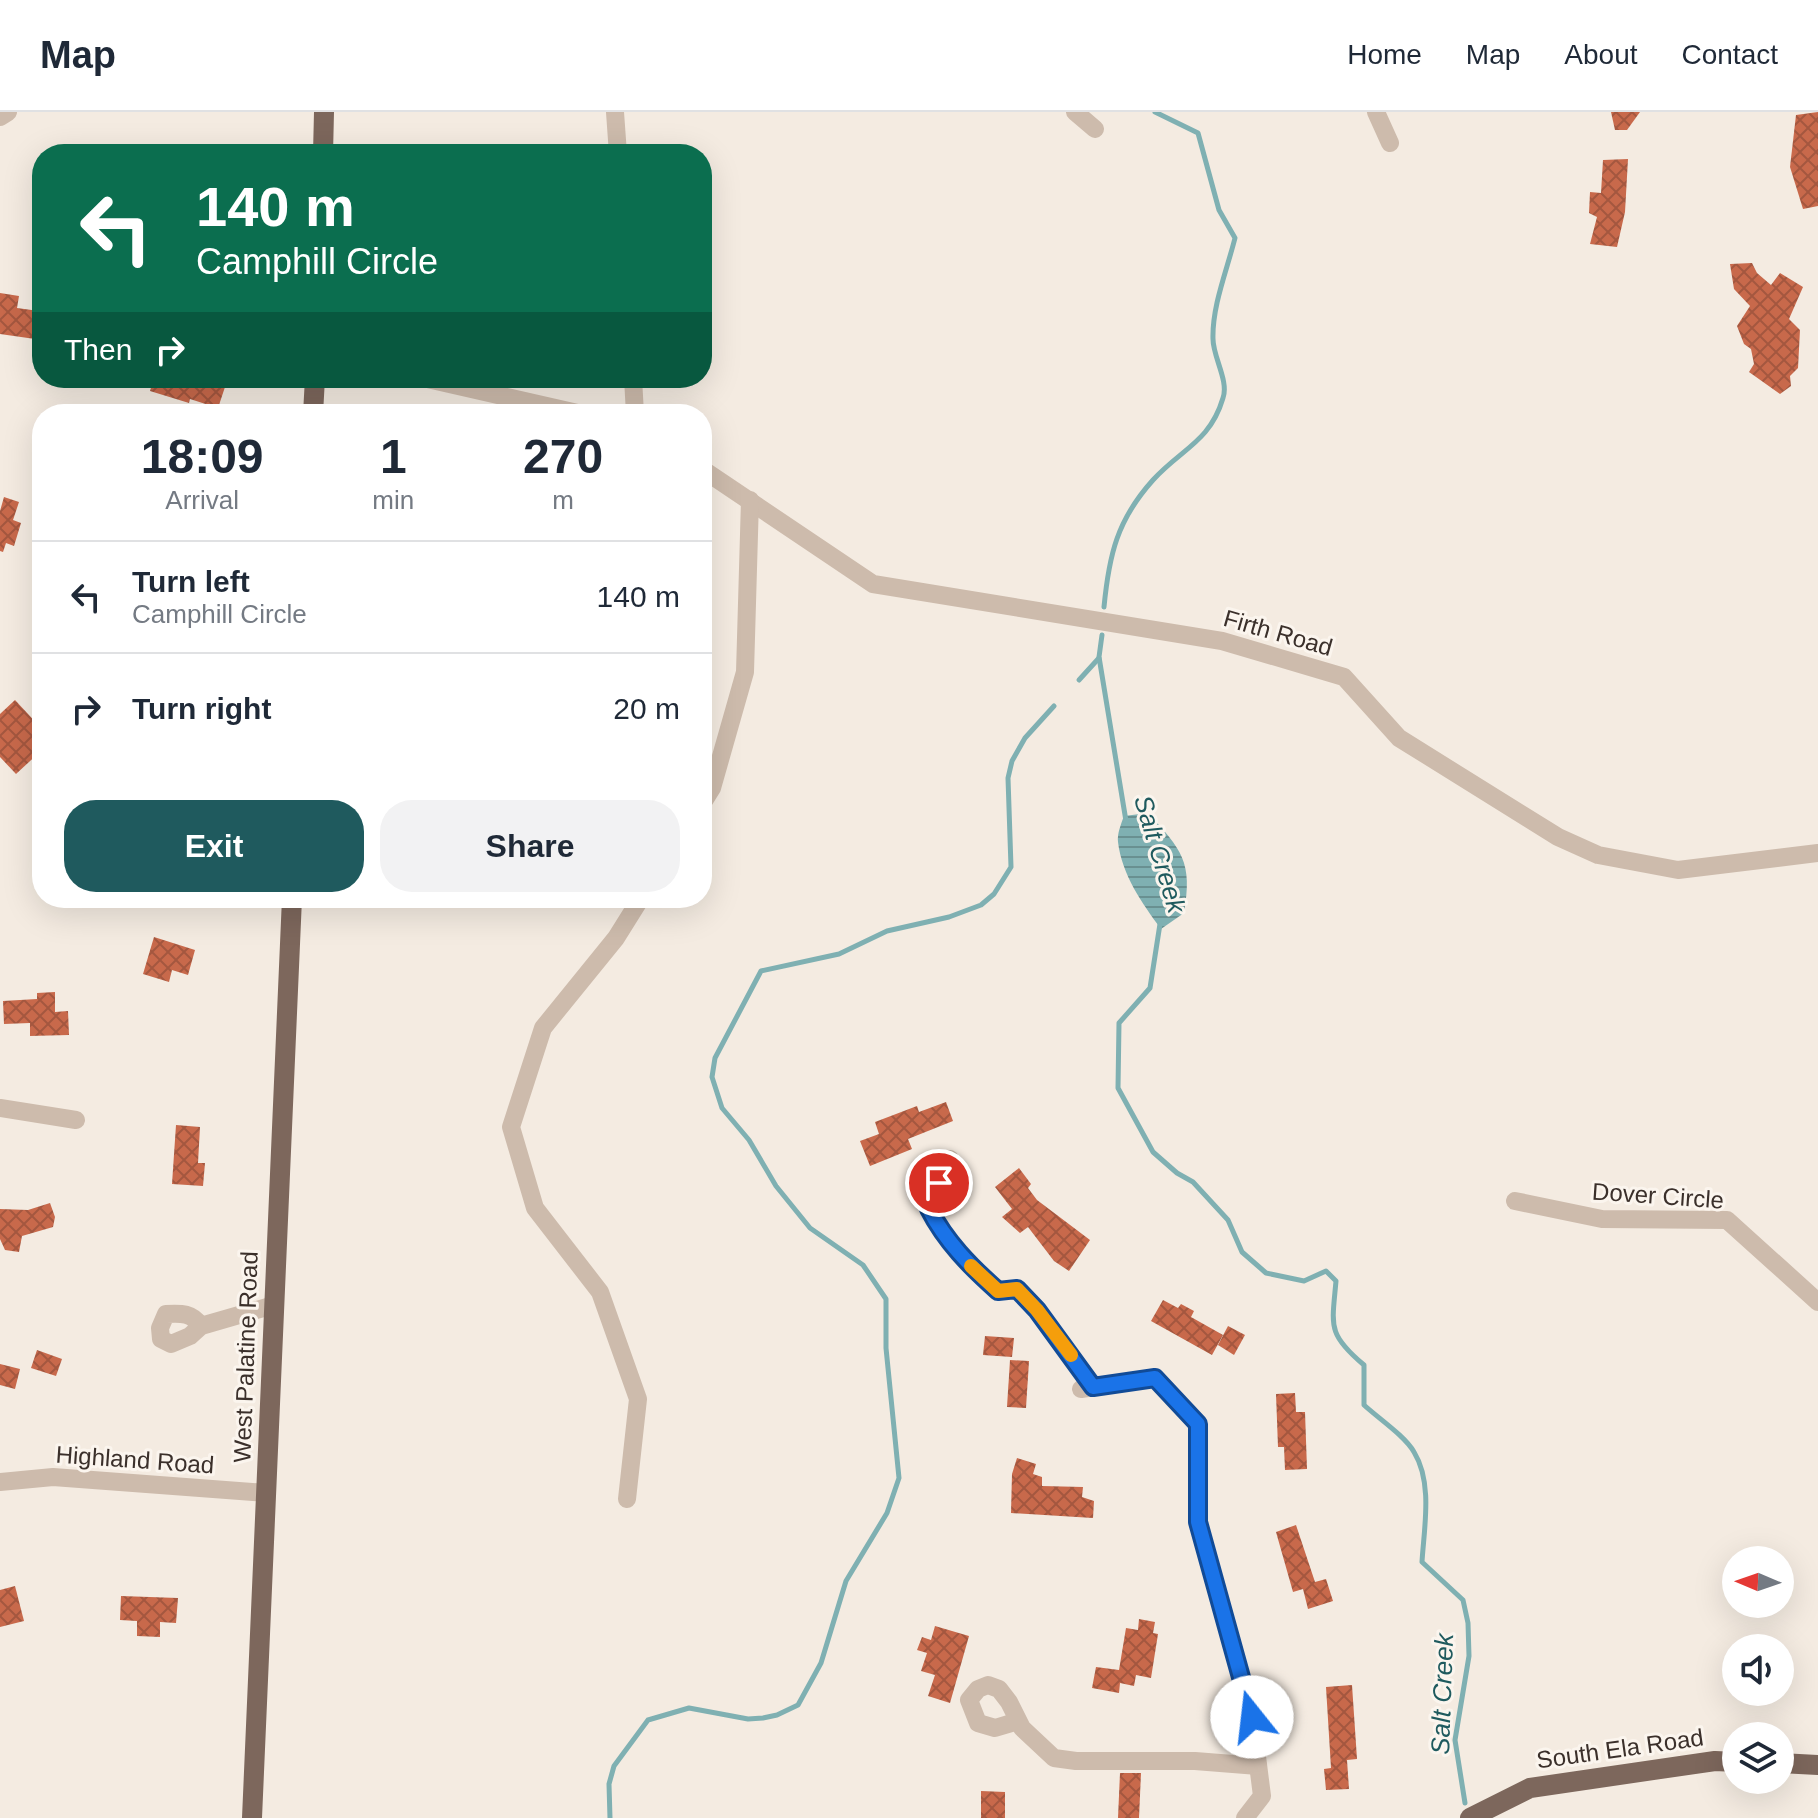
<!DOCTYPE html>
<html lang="en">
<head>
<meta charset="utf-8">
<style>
  :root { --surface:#fff; --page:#f2f2f3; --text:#1f2937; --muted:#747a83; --line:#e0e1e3; --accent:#1f5a5e }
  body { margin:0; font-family:Arial,sans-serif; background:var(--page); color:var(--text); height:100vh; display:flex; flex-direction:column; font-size:30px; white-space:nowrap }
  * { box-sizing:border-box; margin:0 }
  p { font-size:26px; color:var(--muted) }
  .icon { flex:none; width:44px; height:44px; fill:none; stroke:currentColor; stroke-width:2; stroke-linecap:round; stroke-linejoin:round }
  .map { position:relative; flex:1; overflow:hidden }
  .side { position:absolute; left:32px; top:292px; width:680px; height:504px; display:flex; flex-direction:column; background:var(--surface); border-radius:32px; box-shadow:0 8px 32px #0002 }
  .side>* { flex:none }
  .guide { position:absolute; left:32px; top:32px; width:680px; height:244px; border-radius:32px; box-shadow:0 8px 32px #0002; background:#0b6e4f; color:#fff; overflow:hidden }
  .needle { width:52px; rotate:272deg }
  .controls { position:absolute; left:1722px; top:1434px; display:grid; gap:16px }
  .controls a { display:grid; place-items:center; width:72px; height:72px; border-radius:50%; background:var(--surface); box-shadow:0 8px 32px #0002; font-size:40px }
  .pin { position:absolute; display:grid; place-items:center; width:68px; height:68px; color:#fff; margin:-34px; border:4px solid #fff; border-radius:50%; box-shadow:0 2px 8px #0007 }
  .me { position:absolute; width:88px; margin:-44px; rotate:344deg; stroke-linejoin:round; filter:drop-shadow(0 0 6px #0008) }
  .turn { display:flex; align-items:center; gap:28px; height:168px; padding:0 32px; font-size:36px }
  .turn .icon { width:104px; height:104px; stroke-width:2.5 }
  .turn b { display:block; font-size:56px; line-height:68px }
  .then { display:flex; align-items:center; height:76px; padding:0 32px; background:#0003; gap:16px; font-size:30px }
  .eta { display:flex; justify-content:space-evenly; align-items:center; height:136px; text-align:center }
  .eta b { font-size:48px; font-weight:700; line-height:56px }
  .cta { display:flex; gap:16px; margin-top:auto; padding:16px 32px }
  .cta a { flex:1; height:92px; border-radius:32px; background:var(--accent); color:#fff; font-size:32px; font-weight:700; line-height:92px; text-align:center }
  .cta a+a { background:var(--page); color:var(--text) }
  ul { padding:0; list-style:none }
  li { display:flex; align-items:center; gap:24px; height:112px; padding:0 32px; border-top:2px solid var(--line) }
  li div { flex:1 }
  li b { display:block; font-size:30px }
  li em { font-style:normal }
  header { display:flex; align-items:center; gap:48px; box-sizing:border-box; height:112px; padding:0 40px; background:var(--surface); border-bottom:2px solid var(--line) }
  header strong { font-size:38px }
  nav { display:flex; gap:44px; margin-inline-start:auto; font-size:28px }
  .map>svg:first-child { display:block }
</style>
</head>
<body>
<header>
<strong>Map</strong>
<nav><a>Home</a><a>Map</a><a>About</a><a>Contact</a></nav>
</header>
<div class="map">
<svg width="1818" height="1706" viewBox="0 0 1818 1706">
  <defs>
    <pattern id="water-rules" width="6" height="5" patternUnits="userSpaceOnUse" patternTransform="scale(2)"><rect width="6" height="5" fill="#7fb0b2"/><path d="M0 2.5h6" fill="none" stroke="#699091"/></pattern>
    <pattern id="building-cross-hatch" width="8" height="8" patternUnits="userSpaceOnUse" patternTransform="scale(2)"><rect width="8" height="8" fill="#c8694b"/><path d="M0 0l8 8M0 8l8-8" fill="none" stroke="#a4573f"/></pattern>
  </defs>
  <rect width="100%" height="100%" fill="#f4ebe1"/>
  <!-- water -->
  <path fill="url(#water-rules)" d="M1148 701C1182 738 1193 750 1184 801L1161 817C1142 791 1122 763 1118 730 1117 722 1121 712 1124 704Z"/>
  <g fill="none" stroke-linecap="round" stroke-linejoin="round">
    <!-- stream -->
    <g stroke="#7fb0b2" stroke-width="5">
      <path d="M1104 495C1109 443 1117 408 1153 368 1181 337 1210 330 1223 286 1229 269 1213 245 1213 227 1212 194 1227 158 1235 126L1219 98 1198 21 1155 0"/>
      <polyline points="1102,523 1099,545 1126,709"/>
      <polyline points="1079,568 1099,546"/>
      <path d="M1160 812 1150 876 1119 911 1118 976 1153 1040 1177 1061 1193 1070 1228 1108 1242 1140 1266 1161 1304 1169 1326 1159 1336 1169C1332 1214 1327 1222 1364 1253V1293C1378 1306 1405 1324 1414 1340 1433 1371 1424 1416 1422 1450L1463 1488 1468 1511 1469 1544 1455 1628 1465 1691"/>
      <polyline points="610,1706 609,1672 614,1654 648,1608 689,1596 748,1607 763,1606 777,1603 798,1593 821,1551 846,1469 887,1401 899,1366 886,1236 886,1187 863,1153 810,1116 776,1074 749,1028 722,996 712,965 715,946 761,859 839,842 887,819 949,805 981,793 994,782 1011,755 1008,666 1012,649 1025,626 1054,594"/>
    </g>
  </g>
  <!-- building -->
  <g fill="url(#building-cross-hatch)">
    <polygon points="1611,0 1640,0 1627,18 1615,18"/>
    <polygon points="1818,0 1818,94 1803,97 1790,55 1796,3"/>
    <polygon points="1628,47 1625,100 1617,135 1590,132 1597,105 1589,101 1590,80 1601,81 1603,48"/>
    <polygon points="1752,151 1757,161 1771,173 1780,161 1803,175 1789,207 1800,218 1798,256 1790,264 1791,274 1780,282 1749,260 1754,252 1751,237 1744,232 1737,214 1750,194 1734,177 1730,152"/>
    <polygon points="0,181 19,184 17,196 39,199 38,202 42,202 42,228 0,222"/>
    <polygon points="154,266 198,266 225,275 218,296 190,287 189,291 150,279"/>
    <polygon points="4,385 19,390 13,408 21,411 14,434 6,431 3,440 0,439 0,399"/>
    <polygon points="15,588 42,617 42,638 16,662 0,645 0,602"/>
    <polygon points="154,825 195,838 188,863 172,858 169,870 143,862"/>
    <polygon points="55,880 55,900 68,899 69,923 30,924 30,911 4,912 3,889 37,887 37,881"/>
    <polygon points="946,990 953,1009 908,1027 912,1037 870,1054 860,1029 879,1022 875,1010 917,994 919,1000"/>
    <polygon points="176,1013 200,1015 198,1051 205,1051 203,1074 172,1072"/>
    <polygon points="1019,1056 1031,1072 1028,1076 1037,1088 1090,1128 1069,1159 1054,1149 1028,1115 1020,1121 1002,1105 1012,1097 995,1075"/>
    <polygon points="50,1091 55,1105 53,1115 22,1124 19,1140 5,1138 0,1127 0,1097 28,1098"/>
    <polygon points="1163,1188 1178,1196 1181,1192 1194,1199 1191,1205 1223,1223 1212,1243 1151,1209"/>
    <polygon points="1228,1214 1245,1223 1234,1243 1218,1233"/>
    <polygon points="985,1224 1014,1226 1012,1245 983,1243"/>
    <polygon points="37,1238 62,1247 56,1264 31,1256"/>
    <polygon points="1010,1248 1029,1249 1026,1296 1007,1295"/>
    <polygon points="0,1252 20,1257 15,1277 0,1273"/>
    <polygon points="1295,1281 1296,1300 1305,1300 1307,1357 1285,1358 1284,1335 1278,1335 1276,1282"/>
    <polygon points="1017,1346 1036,1352 1033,1362 1042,1365 1042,1374 1083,1375 1082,1385 1094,1389 1093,1406 1011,1401 1012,1362"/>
    <polygon points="1296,1413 1315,1470 1326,1467 1333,1489 1308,1497 1303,1477 1293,1480 1276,1420"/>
    <polygon points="15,1474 24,1509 0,1515 0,1478"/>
    <polygon points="121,1484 178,1486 176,1511 160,1510 160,1525 137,1524 137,1509 120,1508"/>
    <polygon points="1139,1507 1155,1510 1153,1521 1158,1522 1151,1566 1136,1563 1134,1574 1120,1571 1119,1581 1092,1576 1096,1555 1119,1558 1126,1516 1138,1518"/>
    <polygon points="935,1514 969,1524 950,1591 928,1584 935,1563 921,1559 927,1541 917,1538 922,1525 931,1528"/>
    <polygon points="1352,1573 1357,1647 1347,1648 1349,1677 1326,1678 1324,1657 1331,1656 1326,1575"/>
    <polygon points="1120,1661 1141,1661 1139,1706 1118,1706"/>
    <polygon points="981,1679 1005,1680 1005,1706 981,1706"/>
  </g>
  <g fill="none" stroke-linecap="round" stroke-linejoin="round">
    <!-- minor -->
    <g stroke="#cdbbac" stroke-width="18">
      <polyline points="615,0 618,42"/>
      <polyline points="1075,0 1095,17"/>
      <polyline points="1376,0 1390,31"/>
      <polyline points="0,5 8,0"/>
      <polyline points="423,266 582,302"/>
      <polyline points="633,266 635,302"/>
      <polyline points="702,357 873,472 1222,529 1344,565 1399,626 1558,725 1598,743 1678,758 1818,741"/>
      <polyline points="702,692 712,676 745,560 750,388"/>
      <polyline points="0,996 76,1008"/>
      <path d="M950 1047 929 1097C946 1130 970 1154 998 1179L1017 1177 1037 1198 1093 1275"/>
      <polyline points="1515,1089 1602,1107 1727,1108 1818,1190"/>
      <path d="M201 1214C192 1201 182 1201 166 1202L160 1216 161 1227 171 1232 190 1224 201 1214 274 1193"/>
      <polyline points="1081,1277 1155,1266 1198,1312 1198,1410 1252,1605 1262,1684 1245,1706"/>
      <polyline points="0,1370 53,1365 266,1381"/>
      <polyline points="627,1387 638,1287 600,1180 535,1096 511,1015 543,916 616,826 641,786"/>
      <polyline points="1018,1609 995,1616 978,1611 969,1588 978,1577 988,1573 999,1577 1009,1590 1022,1616 1054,1646 1076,1649 1195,1649 1258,1654"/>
    </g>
    <!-- major -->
    <g stroke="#7d675c" stroke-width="20">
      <polyline points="323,42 324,0"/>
      <polyline points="313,302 315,266"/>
      <polyline points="1780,1651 1818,1653"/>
      <polyline points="252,1706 292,786"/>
      <polyline points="1470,1706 1530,1676 1715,1649 1736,1650"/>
    </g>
  </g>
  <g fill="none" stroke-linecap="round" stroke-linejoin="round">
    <!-- route casing -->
    <g stroke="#114b97" stroke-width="20">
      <path id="route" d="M939 1071 929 1097C946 1130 970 1154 998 1179L1017 1177 1037 1198 1093 1275 1155 1266 1198 1312V1410L1252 1605"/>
    </g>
    <!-- route -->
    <use href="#route" stroke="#1a73e8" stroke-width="14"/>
    <!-- slow -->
    <polyline stroke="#f59e0b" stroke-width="14" points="971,1154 998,1179 1017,1177 1037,1198 1071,1243"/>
  </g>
  <g text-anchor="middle" stroke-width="6" stroke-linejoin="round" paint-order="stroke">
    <!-- street labels -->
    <g font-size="24" fill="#3b302b" stroke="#fbf5ee">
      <text transform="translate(1278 521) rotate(16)" y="8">Firth Road</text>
      <text transform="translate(1658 1084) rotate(4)" y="8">Dover Circle</text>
      <text transform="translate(246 1245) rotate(-88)" y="8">West Palatine Road</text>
      <text transform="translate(135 1348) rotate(4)" y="8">Highland Road</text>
      <text transform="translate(1620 1637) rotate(-8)" y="8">South Ela Road</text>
    </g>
    <!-- water labels -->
    <g font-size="26" font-style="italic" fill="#1f5a5e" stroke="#fbf5ee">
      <text transform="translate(1160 742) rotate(73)" y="9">Salt Creek</text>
      <text transform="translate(1442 1582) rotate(-88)" y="9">Salt Creek</text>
    </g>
  </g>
</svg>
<div class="controls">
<a><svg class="needle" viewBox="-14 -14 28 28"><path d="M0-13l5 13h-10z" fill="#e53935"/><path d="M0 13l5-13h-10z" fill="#747a83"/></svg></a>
<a><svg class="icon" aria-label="sound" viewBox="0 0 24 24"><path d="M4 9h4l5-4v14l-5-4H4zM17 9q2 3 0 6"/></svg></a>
<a><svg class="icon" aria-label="layers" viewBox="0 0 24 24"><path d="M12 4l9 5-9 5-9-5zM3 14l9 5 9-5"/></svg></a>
</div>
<div class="pin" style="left:939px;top:1071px;background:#d93025"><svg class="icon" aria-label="arrive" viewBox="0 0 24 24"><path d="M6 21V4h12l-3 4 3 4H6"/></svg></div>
<svg class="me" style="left:1252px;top:1605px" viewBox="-20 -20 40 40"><circle r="19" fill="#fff"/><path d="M0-13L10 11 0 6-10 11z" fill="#1a73e8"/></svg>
<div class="guide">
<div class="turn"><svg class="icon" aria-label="left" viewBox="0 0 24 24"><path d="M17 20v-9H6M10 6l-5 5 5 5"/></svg><div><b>140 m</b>Camphill Circle</div></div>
<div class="then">Then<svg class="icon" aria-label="right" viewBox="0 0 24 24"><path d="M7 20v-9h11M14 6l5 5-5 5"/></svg></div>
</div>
<section class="side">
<div class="eta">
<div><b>18:09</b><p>Arrival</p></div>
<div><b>1</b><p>min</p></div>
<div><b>270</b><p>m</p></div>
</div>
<ul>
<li><svg class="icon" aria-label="left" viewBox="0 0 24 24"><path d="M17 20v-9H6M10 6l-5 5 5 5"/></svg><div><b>Turn left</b><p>Camphill Circle</p></div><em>140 m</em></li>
<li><svg class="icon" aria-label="right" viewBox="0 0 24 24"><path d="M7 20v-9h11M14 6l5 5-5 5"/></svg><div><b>Turn right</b></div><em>20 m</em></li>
</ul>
<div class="cta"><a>Exit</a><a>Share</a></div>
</section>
</div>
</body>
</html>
